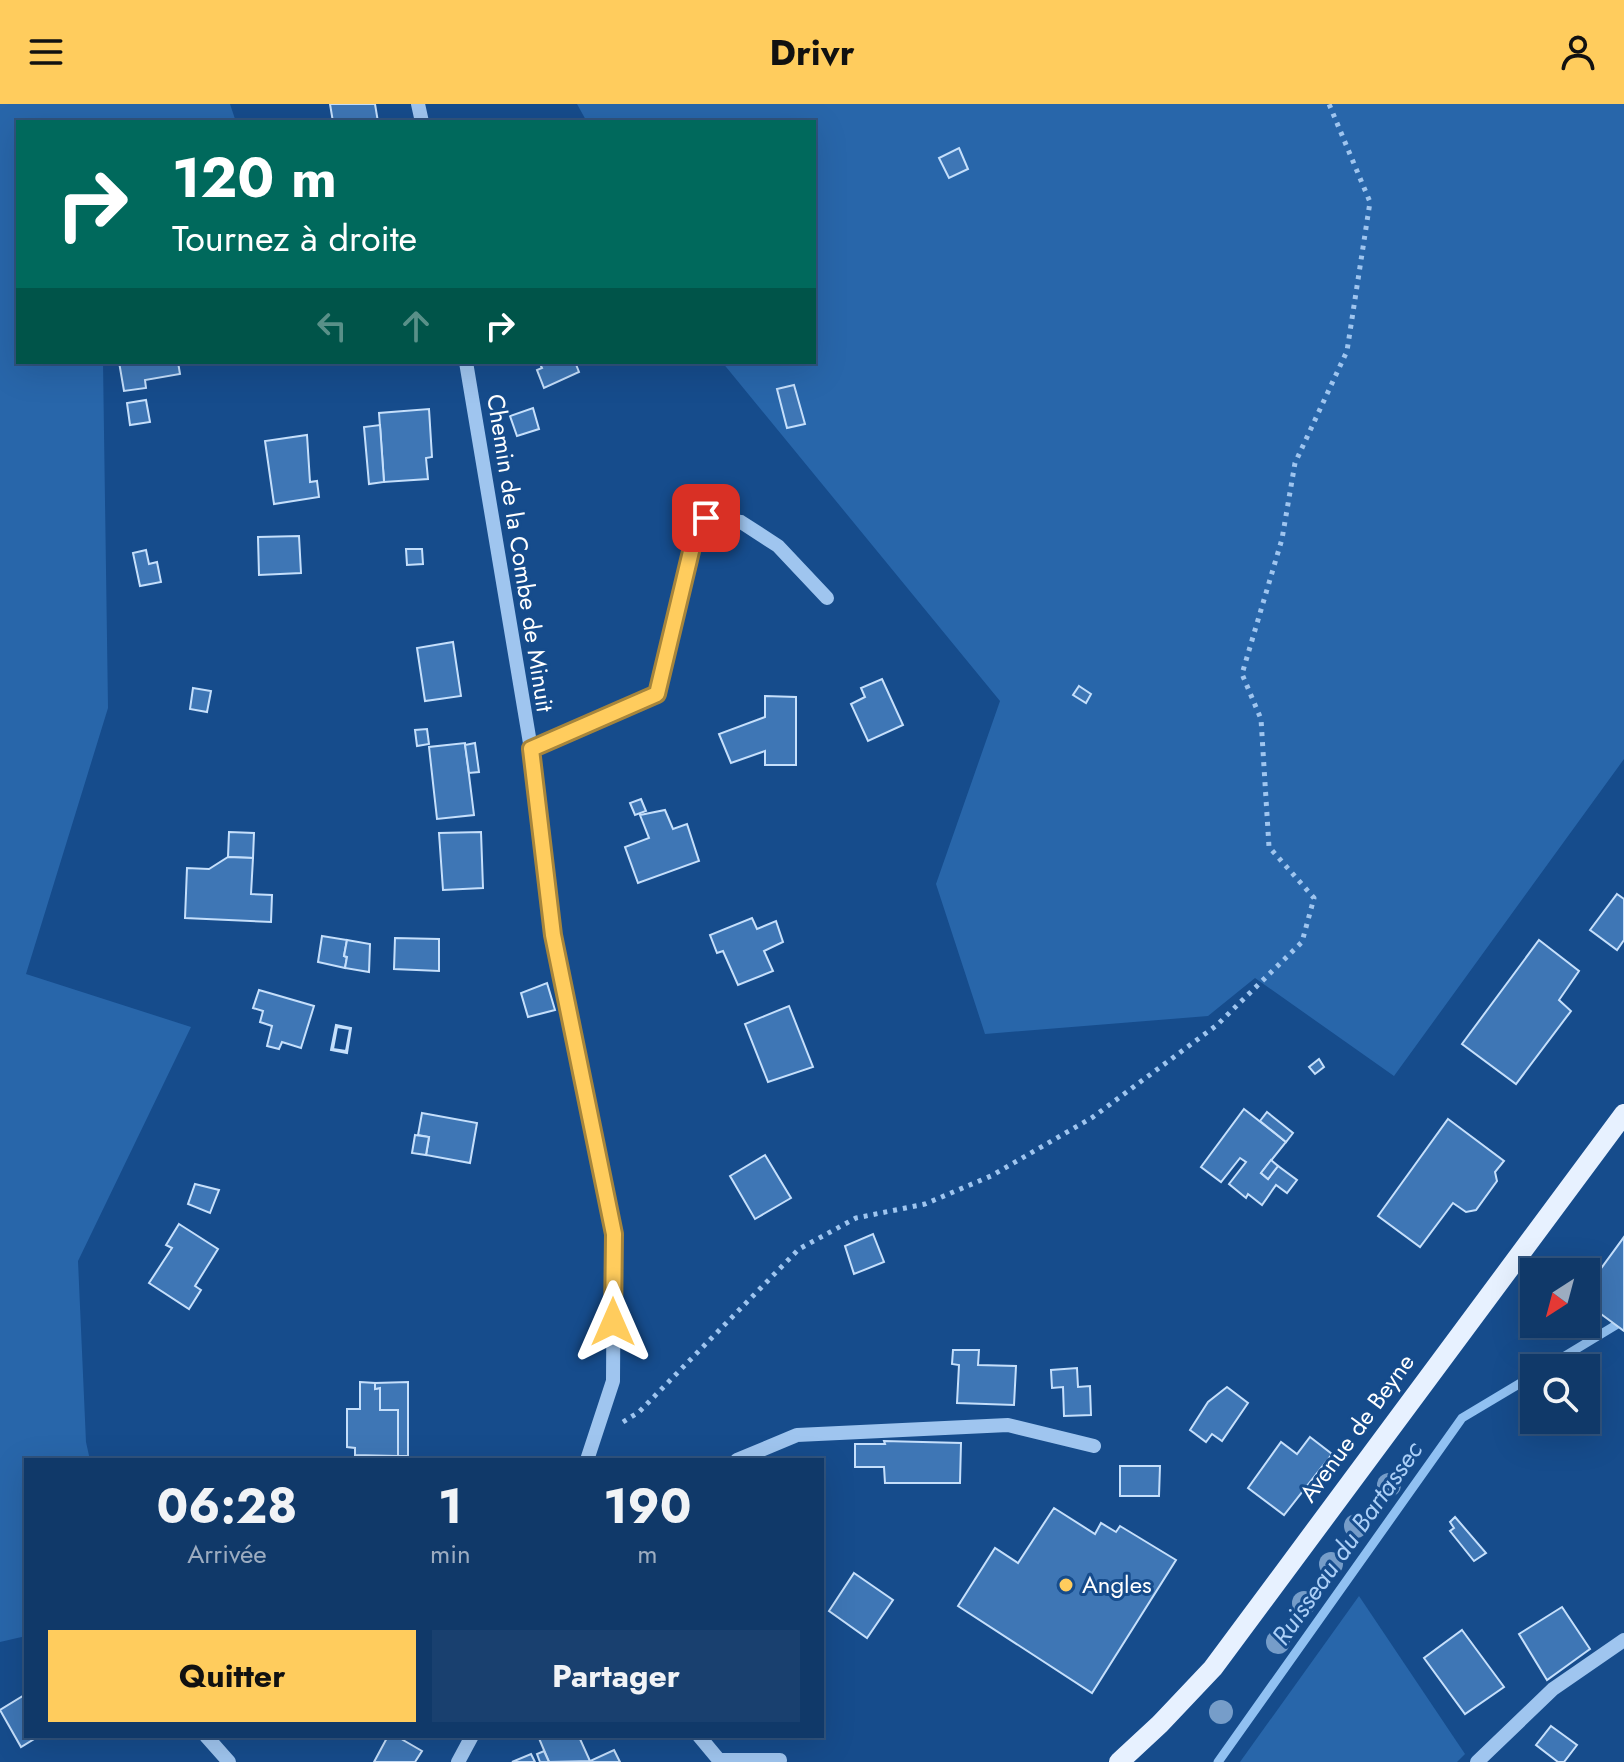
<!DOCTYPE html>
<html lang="fr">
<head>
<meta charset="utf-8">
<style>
  :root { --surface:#103969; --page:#19406f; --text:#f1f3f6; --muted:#9cacc0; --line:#30537d; --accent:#ffcc5d }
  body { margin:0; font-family:Jost,sans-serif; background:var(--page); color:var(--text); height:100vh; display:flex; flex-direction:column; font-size:30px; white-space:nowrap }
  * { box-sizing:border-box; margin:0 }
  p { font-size:26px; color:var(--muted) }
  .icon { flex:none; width:44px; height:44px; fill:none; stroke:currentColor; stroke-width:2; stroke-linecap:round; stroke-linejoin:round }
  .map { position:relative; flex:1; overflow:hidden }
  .details { position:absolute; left:24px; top:1354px; width:800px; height:280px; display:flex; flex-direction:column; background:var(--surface); border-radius:0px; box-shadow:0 8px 32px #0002,0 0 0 2px var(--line) }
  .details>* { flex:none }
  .hud { position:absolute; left:16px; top:16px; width:800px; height:244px; border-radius:0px; box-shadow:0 8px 32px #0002,0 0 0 2px var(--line); background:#00695c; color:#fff; overflow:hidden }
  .needle { width:52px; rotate:216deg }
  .buttons { position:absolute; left:1520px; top:1154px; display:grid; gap:16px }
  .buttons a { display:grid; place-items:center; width:80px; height:80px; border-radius:0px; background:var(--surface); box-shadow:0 8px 32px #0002,0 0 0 2px var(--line); font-size:40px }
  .pin { position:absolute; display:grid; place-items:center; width:68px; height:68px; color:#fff; margin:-34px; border-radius:16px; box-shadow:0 4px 12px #0006 }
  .me { position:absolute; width:88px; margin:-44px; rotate:0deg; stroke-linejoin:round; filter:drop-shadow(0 0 6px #0008) }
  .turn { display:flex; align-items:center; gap:28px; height:168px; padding:0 24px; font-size:36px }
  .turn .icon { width:104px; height:104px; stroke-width:2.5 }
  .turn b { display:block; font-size:56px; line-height:68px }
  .lanes { display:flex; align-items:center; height:76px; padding:0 24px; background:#0003; justify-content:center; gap:40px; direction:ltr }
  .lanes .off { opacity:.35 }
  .eta { display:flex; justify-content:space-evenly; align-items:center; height:136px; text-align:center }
  .eta b { font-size:48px; font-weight:700; line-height:56px }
  .action { display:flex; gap:16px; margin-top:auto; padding:16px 24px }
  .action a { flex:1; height:92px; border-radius:0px; background:var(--accent); color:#111; font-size:32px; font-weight:700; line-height:92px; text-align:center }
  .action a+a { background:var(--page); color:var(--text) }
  header { display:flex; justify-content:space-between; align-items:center; height:104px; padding:0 24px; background:var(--accent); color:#111; font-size:36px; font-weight:700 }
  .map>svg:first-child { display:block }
</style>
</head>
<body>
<header><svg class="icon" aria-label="menu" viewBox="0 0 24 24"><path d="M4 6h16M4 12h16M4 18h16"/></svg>Drivr<svg class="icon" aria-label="person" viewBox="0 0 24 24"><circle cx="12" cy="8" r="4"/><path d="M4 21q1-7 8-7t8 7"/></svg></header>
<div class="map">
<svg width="1624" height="1658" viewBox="0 0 1624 1658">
  <rect width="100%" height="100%" fill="#164c8c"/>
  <!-- green -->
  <g fill="#2866aa">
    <polygon points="0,0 230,0 236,18 18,18 18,258 103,258 108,604 26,870 191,923 78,1157 86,1338 90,1356 26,1356 26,1532 0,1538"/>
    <polygon points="577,0 1624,0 1624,655 1394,972 1255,874 1208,912 985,930 936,780 1000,597 722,258 814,258 814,18 587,18"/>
    <polygon points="1359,1492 1465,1650 1457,1658 1240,1658"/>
  </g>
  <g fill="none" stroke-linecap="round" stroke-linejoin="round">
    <!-- stream -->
    <g stroke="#91c1f2" stroke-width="9">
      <polyline points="1545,1264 1616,1221"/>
      <polyline points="1218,1658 1462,1314 1534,1271"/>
    </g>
  </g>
  <!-- building -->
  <g fill="#3e76b5" stroke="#c5dffb" stroke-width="2" fill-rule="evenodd">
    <polygon points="330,0 375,0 378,18 333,18"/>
    <polygon points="959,44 968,65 949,74 939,54"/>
    <polygon points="119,258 178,258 180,270 145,276 146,284 124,287"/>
    <polygon points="539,258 575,258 579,268 544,284 537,266 542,264"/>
    <polygon points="794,281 805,320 787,324 777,285"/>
    <polygon points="146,296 150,318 130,321 127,299"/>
    <polygon points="533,304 539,325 517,332 510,312"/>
    <polygon points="429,305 432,353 426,354 428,375 384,378 379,309"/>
    <polygon points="380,321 384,378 369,380 364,323"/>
    <polygon points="307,331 310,378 317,377 319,393 274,400 265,337"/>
    <polygon points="299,432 301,469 259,471 258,433"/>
    <polygon points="406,445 422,445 423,460 407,461"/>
    <polygon points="146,446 149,460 157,458 161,478 140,482 133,449"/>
    <polygon points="453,538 461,592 425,597 417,544"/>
    <polygon points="882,575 903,621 868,637 851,600 865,593 861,584"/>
    <polygon points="1079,582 1091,590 1086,599 1073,591"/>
    <polygon points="193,584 211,587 207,608 190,605"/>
    <polygon points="765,592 796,593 796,661 765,661 765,647 731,659 719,630 765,613"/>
    <polygon points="427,625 429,640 417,642 415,626"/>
    <polygon points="465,639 474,711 437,715 429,643"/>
    <polygon points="475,639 479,668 469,669 465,641"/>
    <polygon points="641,695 646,707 635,711 630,699"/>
    <polygon points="665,706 673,725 687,720 699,757 638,779 625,743 649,734 640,711"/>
    <polygon points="229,728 254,729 253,754 228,753"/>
    <polygon points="481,728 483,784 443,786 439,729"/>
    <polygon points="228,753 253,754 251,790 272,791 271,818 185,814 187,764 209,765"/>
    <polygon points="1617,790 1624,795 1624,836 1617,846 1590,826"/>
    <polygon points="752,814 757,825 776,817 783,838 764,847 773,867 738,881 723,847 717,849 710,831"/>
    <polygon points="322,832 347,836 344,852 347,853 345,864 318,858"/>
    <polygon points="395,834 439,835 439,867 394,865"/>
    <polygon points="347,836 370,840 369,868 345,864 347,853 344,852"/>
    <polygon points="1539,836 1579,867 1559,896 1571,907 1516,980 1462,940"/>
    <polygon points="547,879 555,906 528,913 521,889"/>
    <polygon points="259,886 314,902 301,944 282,938 279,945 267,942 272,922 260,918 263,907 253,904"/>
    <polygon points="789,902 813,963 768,978 745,920"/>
    <path d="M336 921 351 924 347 949 331 946ZM337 923 350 925 346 947 333 945Z"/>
    <polygon points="1319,955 1324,963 1315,970 1309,963"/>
    <polygon points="1244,1005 1286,1038 1261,1069 1268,1075 1278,1062 1297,1076 1287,1089 1276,1081 1262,1101 1248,1090 1246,1094 1229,1080 1246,1058 1240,1054 1221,1078 1201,1063"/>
    <polygon points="1267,1008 1293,1029 1286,1038 1260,1017"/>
    <polygon points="422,1009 477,1019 470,1059 426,1051 429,1033 418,1031"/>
    <polygon points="1448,1015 1504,1057 1495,1068 1497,1077 1476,1106 1466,1108 1453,1099 1420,1143 1378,1112"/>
    <polygon points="415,1031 429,1033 426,1051 412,1049"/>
    <polygon points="765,1051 791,1094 755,1115 730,1072"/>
    <polygon points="1271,1056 1278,1062 1268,1075 1261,1069"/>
    <polygon points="195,1080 219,1086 210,1109 188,1100"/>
    <polygon points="179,1120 218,1145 195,1182 201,1186 189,1205 149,1179 172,1144 166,1141"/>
    <polygon points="873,1130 884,1158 854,1170 845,1142"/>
    <polygon points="1624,1133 1624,1227 1586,1199 1586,1185"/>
    <polygon points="953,1246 979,1246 978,1261 1016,1262 1014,1301 957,1299 959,1261 952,1260"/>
    <polygon points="1077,1264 1078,1283 1090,1282 1091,1311 1064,1312 1063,1283 1052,1284 1051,1266"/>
    <polygon points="360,1278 375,1279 375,1285 380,1284 380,1306 398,1306 398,1352 355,1351 355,1344 347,1343 347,1305 360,1305"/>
    <polygon points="408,1278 408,1352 398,1352 398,1306 380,1306 380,1284 375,1285 375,1279"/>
    <polygon points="1227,1283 1248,1299 1222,1337 1212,1330 1206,1338 1190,1326 1208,1298"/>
    <polygon points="1310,1333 1332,1350 1284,1411 1248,1384 1281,1338 1297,1350"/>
    <polygon points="884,1337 961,1339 960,1379 885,1379 884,1363 855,1363 855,1340 885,1340"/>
    <polygon points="1120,1362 1160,1362 1159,1392 1120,1392"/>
    <polygon points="1054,1404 1095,1430 1101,1419 1116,1428 1120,1422 1176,1456 1092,1589 958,1502 995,1444 1018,1459"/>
    <polygon points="1455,1413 1486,1449 1474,1457 1450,1427 1454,1424 1450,1418"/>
    <polygon points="854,1469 893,1496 867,1534 829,1507"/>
    <polygon points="1562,1503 1590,1545 1547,1576 1519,1530"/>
    <polygon points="1462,1526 1504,1583 1465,1610 1424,1554"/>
    <polygon points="26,1590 26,1632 39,1632 21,1643 0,1606"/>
    <polygon points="1551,1622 1577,1641 1564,1658 1558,1658 1536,1641"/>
    <polygon points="388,1632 396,1632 422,1647 415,1658 374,1658"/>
    <polygon points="538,1632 586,1632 580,1635 590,1657 549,1658"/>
    <polygon points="614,1646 620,1658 589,1658 590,1657"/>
    <polygon points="544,1647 549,1658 540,1658 537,1650"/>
    <polygon points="531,1650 535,1658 512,1658"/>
  </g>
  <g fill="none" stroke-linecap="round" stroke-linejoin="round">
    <!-- path -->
    <polyline stroke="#9fc5ef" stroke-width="5" stroke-dasharray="4 6" stroke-linecap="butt" points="623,1318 639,1308 799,1145 856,1114 925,1100 991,1072 1093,1013 1217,921 1302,838 1314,794 1269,743 1261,615 1242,570 1282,435 1295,359 1347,247 1370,98 1329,0"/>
    <!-- minor -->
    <g stroke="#9fc5ef" stroke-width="14">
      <polyline points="418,0 422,18"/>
      <polyline points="466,258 531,645 553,831 614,1130 613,1277 587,1356"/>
      <polyline points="531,645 657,590 693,439 706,414 741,418 778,442 827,494"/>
      <polyline points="737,1356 797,1331 1008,1321 1094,1342"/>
      <polyline points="206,1632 229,1658"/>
      <polyline points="699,1632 719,1656 780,1656"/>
      <polyline points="458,1658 472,1632"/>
      <polyline points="1477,1658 1553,1585 1624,1536"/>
    </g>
    <!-- major -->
    <polyline stroke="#e7f1ff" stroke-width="20" points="1119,1658 1160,1620 1213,1564 1624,1010"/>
  </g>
  <!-- trees -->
  <g fill="#769dc9">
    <circle cx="1389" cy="1381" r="12"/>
    <circle cx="1356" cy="1422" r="12"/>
    <circle cx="1331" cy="1460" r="12"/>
    <circle cx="1304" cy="1499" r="12"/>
    <circle cx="1278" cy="1538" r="12"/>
    <circle cx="1221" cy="1608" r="12"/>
  </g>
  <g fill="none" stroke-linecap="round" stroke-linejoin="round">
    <!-- route casing -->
    <g stroke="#a6853c" stroke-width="20">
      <polyline id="route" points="613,1218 614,1130 553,831 531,645 657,590 693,439 706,414"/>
    </g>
    <!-- route -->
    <use href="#route" stroke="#ffcc5d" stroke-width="14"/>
  </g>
  <!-- markers -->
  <circle fill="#ffcc5d" stroke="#164c8c" stroke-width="3" cx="1066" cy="1481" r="8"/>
  <g text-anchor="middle" stroke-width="6" stroke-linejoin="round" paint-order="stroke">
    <!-- street labels -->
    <g font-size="24" fill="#fff" stroke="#164c8c">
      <text transform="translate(520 449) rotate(81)" y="8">Chemin de la Combe de Minuit</text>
      <text transform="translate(1357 1324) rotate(-54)" y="8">Avenue de Beyne</text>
    </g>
    <!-- poi labels -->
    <g font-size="24" fill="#fff" stroke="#164c8c" text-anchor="start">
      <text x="1082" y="1489">Angles</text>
    </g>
    <!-- water labels -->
    <g font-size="26" font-style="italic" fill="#abcff7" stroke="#164c8c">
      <text transform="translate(1347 1439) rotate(-55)" y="9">Ruisseau du Bartassec</text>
    </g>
  </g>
</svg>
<div class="buttons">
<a><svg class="needle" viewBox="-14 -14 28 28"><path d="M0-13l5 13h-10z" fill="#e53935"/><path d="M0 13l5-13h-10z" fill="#9cacc0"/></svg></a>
<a><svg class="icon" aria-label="search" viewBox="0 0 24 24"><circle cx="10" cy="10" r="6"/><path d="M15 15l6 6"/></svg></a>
</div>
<div class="pin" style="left:706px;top:414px;background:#d93025"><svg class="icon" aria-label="arrive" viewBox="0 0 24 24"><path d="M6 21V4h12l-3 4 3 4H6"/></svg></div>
<svg class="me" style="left:613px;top:1218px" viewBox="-20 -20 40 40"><path d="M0-17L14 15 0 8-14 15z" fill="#ffcc5d" stroke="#fff" stroke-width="4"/></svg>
<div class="hud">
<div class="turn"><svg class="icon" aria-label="right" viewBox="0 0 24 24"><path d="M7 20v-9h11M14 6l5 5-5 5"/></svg><div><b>120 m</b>Tournez à droite</div></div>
<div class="lanes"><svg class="icon off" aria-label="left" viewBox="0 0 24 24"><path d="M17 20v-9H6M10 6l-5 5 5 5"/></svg><svg class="icon off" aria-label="ahead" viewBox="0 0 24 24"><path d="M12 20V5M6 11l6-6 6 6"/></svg><svg class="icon" aria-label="right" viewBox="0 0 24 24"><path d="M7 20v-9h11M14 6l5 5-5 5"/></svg></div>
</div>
<section class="details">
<div class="eta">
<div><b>06:28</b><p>Arrivée</p></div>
<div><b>1</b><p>min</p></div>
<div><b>190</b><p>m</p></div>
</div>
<div class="action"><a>Quitter</a><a>Partager</a></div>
</section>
</div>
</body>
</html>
